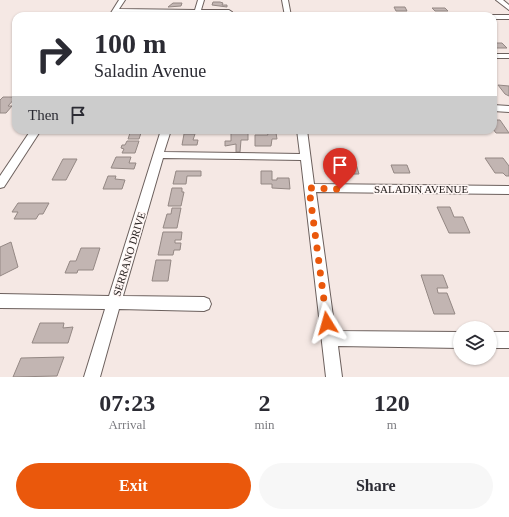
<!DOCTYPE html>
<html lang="en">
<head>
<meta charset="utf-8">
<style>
  :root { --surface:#fff; --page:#f7f7f7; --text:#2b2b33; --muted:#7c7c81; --accent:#ea580c }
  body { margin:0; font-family:Georgia,serif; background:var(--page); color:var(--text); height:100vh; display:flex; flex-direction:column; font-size:15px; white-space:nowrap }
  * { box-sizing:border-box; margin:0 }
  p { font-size:13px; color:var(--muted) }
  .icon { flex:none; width:22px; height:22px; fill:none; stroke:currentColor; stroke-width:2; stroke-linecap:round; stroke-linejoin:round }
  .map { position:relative; height:377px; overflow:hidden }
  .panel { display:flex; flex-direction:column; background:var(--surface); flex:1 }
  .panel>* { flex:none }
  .hud { position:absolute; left:12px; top:12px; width:485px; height:122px; border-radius:12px; box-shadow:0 1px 3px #0004; background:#fff; color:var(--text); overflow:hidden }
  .fabs { position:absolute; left:453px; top:321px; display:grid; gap:8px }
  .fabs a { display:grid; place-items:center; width:44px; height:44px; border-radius:50%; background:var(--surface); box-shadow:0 1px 3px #0004; font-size:20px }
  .pin { position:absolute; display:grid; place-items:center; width:34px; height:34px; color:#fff; margin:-41px -17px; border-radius:50% 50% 50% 0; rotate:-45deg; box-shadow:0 0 4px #0007 }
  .pin .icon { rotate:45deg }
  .me { position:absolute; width:44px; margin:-22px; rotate:352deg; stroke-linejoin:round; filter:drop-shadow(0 0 3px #0008) }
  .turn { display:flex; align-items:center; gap:14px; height:84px; padding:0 16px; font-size:18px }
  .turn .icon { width:52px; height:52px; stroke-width:2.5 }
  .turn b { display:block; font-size:28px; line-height:34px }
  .then { display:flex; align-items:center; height:38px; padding:0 16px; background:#0003; gap:8px; font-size:15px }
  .eta { display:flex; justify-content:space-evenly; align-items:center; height:68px; text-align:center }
  .eta b { font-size:24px; font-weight:700; line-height:28px }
  .cta { display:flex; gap:8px; margin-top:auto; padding:8px 16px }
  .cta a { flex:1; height:46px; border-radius:24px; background:var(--accent); color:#fff; font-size:16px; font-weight:700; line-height:46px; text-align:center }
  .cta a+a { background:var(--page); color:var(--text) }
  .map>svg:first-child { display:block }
</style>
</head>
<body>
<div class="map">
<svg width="509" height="377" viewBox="0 0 509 377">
  <rect width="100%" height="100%" fill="#f5e8e4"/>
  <!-- building -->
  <g fill="#c2b5b2" stroke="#948884">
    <polygon points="213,2 220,2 223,3 222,5 227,5 227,7 212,5"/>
    <polygon points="173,3 182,3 181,6 168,7"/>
    <polygon points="394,7 405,7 407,11 396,11"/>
    <polygon points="432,8 445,8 448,11 435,11"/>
    <polygon points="493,43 502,43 507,48 493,48"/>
    <polygon points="498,85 509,86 509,96 505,94"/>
    <polygon points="3,97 16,97 8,106 12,106 6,113 0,113 0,100"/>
    <polygon points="493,120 500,120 509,133 496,133 493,129"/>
    <polygon points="131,130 142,130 139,139 128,139"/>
    <polygon points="243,131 248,131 248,140 241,140 240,152 236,152 236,144 225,146 225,141 231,141 231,132"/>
    <polygon points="267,133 276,133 277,139 272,139 271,146 255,146 255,135 268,135"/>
    <polygon points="184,134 195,134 193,140 198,140 197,145 182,145"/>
    <polygon points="127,141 139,141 135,153 122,153 124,149 121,148 122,145 125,145"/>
    <polygon points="116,157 131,157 129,163 136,163 134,169 111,168"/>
    <polygon points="485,158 503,158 509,166 509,176 506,176 503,173 495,173"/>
    <polygon points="63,159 77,159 66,180 52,180"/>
    <polygon points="329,162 356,164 359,174 340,174 338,168 330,168"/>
    <polygon points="391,165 407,165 410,173 394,173"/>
    <polygon points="176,171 201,171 201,176 187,176 186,184 173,184"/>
    <polygon points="261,171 272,171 272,180 277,180 277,178 289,178 290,189 272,188 272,184 261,184"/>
    <polygon points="108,176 116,176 115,179 125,180 122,189 103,189"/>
    <polygon points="172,188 182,188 182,192 184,192 181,206 168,206"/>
    <polygon points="18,203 49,203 43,214 39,214 36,219 14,219 18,212 12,212"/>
    <polygon points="437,207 450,207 454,217 463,217 470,233 449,233"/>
    <polygon points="172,208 181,208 177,228 163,228 167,214 171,214"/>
    <polygon points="163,232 182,232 181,240 175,240 175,243 181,243 180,250 174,250 173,255 158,255"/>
    <polygon points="11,242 18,267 0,276 0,247"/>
    <polygon points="81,248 100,248 93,270 78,270 77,273 65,273 70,261 76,261"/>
    <polygon points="156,260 171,260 168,281 152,281"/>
    <polygon points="421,275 443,275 448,288 437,288 438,293 447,293 455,314 434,314"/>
    <polygon points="40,323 64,323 63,328 73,327 68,343 32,343"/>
    <polygon points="64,357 57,376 13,377 21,358"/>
  </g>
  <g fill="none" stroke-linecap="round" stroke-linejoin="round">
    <!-- street casing -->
    <g stroke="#6c605d" stroke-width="2">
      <g id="street">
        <polygon points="119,0 125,0 119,9 195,10 198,0 204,0 201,10 229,10 232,12 229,14 200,14 199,16 193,16 194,14 117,13 115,16 109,16"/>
        <polygon points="282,0 288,0 291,16 285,16"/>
        <polygon points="496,0 503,0 509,5 509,10"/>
        <polygon points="493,15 509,15 509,19 493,19 493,16 491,16"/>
        <rect x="493" y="54" width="16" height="4"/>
        <polygon points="493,105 509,106 509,112 493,111"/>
        <polygon points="31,130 41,130 4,187 0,188 0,176"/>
        <polygon points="161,130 171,130 164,152 300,154 297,130 307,130 314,184 509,186 509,194 316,192 335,331 460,332 460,348 338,346 342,377 326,377 301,160 163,158 123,296 204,297 209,299 211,304 209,309 204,311 119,309 100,377 84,377 105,309 0,308 0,294 109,296"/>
        <rect x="490" y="332" width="19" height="16"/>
      </g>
    </g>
    <!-- street -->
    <use href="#street" fill="#fff" fill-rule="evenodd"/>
  </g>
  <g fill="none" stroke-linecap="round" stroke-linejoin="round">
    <!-- route -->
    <polyline stroke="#ea580c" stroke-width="7" stroke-dasharray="0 12.6" points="327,323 309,188 340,189"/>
  </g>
  <g text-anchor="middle" stroke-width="3" stroke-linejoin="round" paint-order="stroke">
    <!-- street labels -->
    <g font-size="11" fill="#25201f" stroke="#fff6f4">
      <text x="421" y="193">SALADIN AVENUE</text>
      <text transform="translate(129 254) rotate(-73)" y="4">SERRANO DRIVE</text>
    </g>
  </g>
</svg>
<div class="fabs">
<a><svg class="icon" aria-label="layers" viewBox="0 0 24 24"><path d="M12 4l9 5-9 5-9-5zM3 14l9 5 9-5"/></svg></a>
</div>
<div class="pin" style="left:340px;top:189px;background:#d93025"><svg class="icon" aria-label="arrive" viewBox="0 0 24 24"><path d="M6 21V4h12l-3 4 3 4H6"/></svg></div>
<svg class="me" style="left:327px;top:323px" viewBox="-20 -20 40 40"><path d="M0-17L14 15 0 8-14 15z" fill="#ea580c" stroke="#fff" stroke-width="4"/></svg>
<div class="hud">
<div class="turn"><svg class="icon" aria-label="right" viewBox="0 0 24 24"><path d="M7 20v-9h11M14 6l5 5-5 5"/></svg><div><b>100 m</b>Saladin Avenue</div></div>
<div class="then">Then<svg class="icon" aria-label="arrive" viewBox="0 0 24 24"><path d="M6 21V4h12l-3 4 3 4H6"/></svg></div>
</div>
</div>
<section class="panel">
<div class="eta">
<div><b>07:23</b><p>Arrival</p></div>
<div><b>2</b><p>min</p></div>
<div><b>120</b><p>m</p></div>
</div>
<div class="cta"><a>Exit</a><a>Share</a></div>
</section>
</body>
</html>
